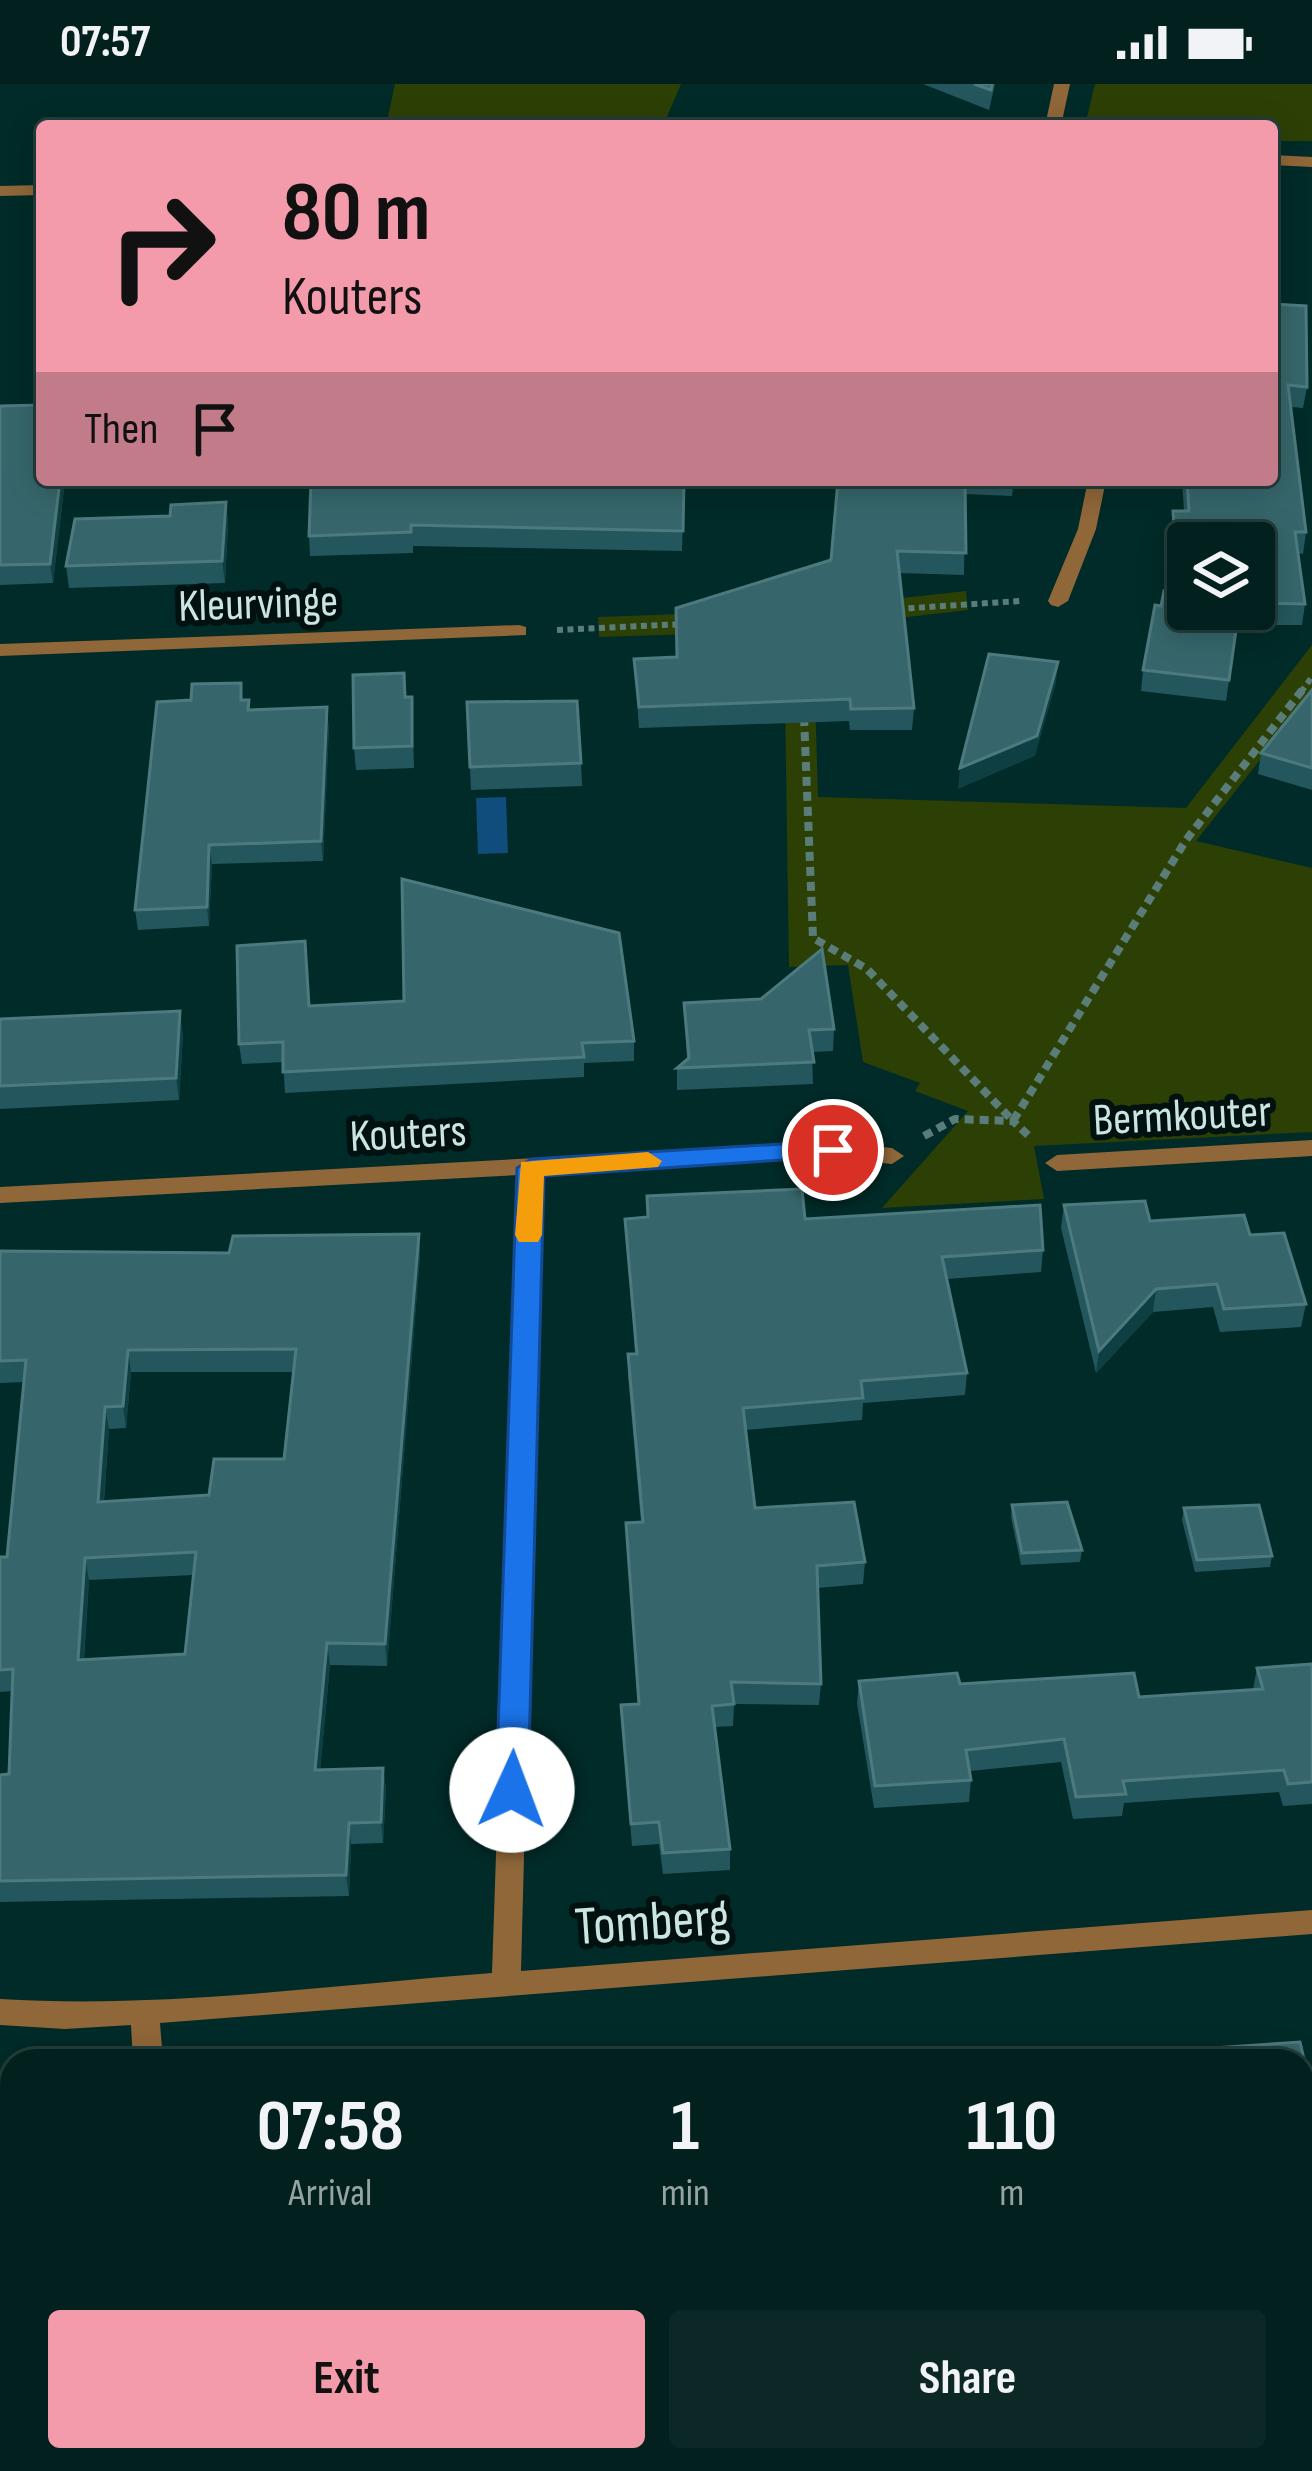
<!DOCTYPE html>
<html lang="en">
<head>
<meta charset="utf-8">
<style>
  :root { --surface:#01201e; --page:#0b2827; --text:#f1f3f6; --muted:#96a3a4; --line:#233e3c; --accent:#f39aab }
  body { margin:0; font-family:"Sofia Sans Condensed",sans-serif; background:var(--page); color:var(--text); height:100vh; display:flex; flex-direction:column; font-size:45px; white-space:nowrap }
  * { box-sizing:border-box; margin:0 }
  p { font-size:39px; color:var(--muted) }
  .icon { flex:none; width:66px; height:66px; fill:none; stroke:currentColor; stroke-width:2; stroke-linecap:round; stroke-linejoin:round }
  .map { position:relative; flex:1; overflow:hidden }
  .drawer { position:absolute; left:0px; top:1965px; width:1314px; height:423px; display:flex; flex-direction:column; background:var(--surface); border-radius:36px 36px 0 0; box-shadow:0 6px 30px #0003,0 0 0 3px var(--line) }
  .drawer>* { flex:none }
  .hud { position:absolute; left:36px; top:36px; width:1242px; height:366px; border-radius:12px; box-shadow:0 6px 30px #0003,0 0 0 3px var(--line); background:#f39aab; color:#111; overflow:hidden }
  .tools { position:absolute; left:1167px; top:438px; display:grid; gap:24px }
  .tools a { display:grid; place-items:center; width:108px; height:108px; border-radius:12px; background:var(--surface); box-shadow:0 6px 30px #0003,0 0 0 3px var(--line); font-size:60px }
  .pin { position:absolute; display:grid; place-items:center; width:102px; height:102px; color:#fff; margin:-51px; border:6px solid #fff; border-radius:50%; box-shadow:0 3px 12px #0007 }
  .me { position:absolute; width:132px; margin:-66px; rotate:2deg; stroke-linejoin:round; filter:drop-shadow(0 0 9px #0008) }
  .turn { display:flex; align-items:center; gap:42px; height:252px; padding:0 48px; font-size:54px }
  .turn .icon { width:156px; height:156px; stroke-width:2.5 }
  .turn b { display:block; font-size:84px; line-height:102px }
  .then { display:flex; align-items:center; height:114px; padding:0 48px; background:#0003; gap:24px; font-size:45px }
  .eta { display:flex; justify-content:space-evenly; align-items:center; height:204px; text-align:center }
  .eta b { font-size:72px; font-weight:700; line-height:84px }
  .primary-button { display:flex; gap:24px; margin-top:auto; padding:24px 48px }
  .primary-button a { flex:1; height:138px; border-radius:12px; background:var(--accent); color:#111; font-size:48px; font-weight:700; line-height:138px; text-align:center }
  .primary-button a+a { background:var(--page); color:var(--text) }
  .status { display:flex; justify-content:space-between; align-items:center; height:84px; padding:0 60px; background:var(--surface); direction:ltr }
  .status svg { height:33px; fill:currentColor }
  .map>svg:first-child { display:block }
</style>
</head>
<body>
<div class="status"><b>07:57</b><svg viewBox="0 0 49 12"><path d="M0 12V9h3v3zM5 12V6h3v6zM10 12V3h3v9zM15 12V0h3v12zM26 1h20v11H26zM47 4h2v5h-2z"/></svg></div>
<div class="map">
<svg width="1312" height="2387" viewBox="0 0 1312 2387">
  <rect width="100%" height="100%" fill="#012b28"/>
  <!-- green -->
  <g fill="#2c4006">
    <polygon points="395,0 681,0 663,42 386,42"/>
    <polygon points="1095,0 1312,0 1312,57 1272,57 1272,42 1097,42 1087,33"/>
    <polygon points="966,507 968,526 813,544 818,713 1186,724 1312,561 1312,610 1196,757 1312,784 1312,1048 1034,1062 1044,1115 882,1124 968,1027 915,1007 920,999 863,978 848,881 789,883 784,547 599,553 598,533 794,526"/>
  </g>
  <!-- water -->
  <polygon fill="#114d7c" points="506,713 508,769 478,770 476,714"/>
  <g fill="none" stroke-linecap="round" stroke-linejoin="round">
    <!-- path-far1 -->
    <g stroke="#5a7d7a" stroke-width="6" stroke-dasharray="6 4.5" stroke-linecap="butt">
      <polyline points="898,525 1020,517"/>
      <polyline points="557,546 686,540"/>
      <polyline points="1301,608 1312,593"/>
    </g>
    <!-- path -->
    <g stroke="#5a7d7a" stroke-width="8" stroke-dasharray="9 6" stroke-linecap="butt">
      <polyline points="804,633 813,854 867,885 1013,1037 1186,756 1303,605"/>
      <polyline points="924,1052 955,1035 1013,1037 1030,1053"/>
    </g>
    <!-- minor -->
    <g fill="#906739" fill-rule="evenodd">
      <polygon points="1054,0 1070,0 1061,42 1045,42"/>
      <polygon points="1272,71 1312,73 1312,83 1272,81"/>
      <polygon points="42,101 42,111 0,112 0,102"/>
      <polygon points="1088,396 1106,396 1096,445 1068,517 1058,523 1051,521 1048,517 1078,445"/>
      <polygon points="519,541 526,543 526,551 0,572 0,560"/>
      <polygon points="1312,1056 1312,1072 1057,1087 1045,1079 1057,1071"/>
      <path d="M833 1058 892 1064 904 1072 892 1080 833 1074 542 1090 521 1887 1312 1826V1850L160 1939 163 1977H133L131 1941 65 1945 0 1941V1915C163 1925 329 1901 492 1889L519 1091 0 1119V1103Z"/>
      <polygon points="161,2376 193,2376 194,2387 162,2387"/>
    </g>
  </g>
  <!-- wall -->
  <g fill="#24575d" fill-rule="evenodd">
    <polygon points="923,0 995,0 989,26"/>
    <path d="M1272 220 1307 303 1303 324 1291 323 1306 448 1303 470 1298 469 1305 520 1302 541H1237L1226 617 1141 607 1143 586 1161 522 1174 508 1170 448 1173 427H1184L1182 396H1272ZM1254 459V525H1188Z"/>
    <polygon points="0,322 42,396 65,396 53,499 0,501"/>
    <polygon points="684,396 682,467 413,462 413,469 310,472 309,452"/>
    <polygon points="838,396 1014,396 1012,412 965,410 964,491 899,489 914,624 912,646 850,646 849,637 639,644 634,575 676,573 831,476"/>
    <polygon points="226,418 228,440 225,499 69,504 66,482"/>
    <polygon points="1312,606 1312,706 1258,690 1261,669"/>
    <polygon points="406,613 412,613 414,684 356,686 354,664"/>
    <polygon points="243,616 249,616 250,626 329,643 323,777 212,780 209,842 138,846 135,826"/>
    <polygon points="467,618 581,679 582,702 471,706"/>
    <polygon points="684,919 834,945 833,967 812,968 813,1000 677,1006 677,984 687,975"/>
    <polygon points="310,922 634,957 634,977 584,979 584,993 285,1009 283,978 242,980 239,960"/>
    <polygon points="0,935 183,950 179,1016 0,1025"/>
    <polygon points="647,1112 805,1135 1043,1166 1041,1188 947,1195 967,1289 965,1311 863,1319 862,1336 745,1346 755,1424 865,1478 863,1500 818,1504 821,1600 819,1621 734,1620 733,1642 715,1643 730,1765 730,1786 663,1790 659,1760 632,1762 621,1621 638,1621 626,1439 641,1438 628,1292 628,1270 635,1270 625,1135 647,1134"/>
    <polygon points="1064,1121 1150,1137 1250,1151 1306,1220 1301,1243 1220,1248 1213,1223 1153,1228 1096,1289 1061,1144"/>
    <path d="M419 1150 420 1172 387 1582 330 1581 320 1686 383 1684 386 1706 383 1759 351 1760 349 1812 0 1818V1691L9 1690 13 1607 0 1608V1473H7L24 1298 0 1299V1167L229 1169ZM131 1288H294L284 1375 209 1411 104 1418 109 1345 126 1344ZM193 1491 185 1570 84 1576 89 1496Z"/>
    <polygon points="1012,1421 1082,1466 1080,1478 1021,1481 1011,1433"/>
    <polygon points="1184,1424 1272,1472 1270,1483 1195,1488 1182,1436"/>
    <polygon points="1312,1580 1312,1720 1283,1722 1279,1708 1124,1719 1122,1732 1073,1735 1061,1678 970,1687 971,1696 969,1718 874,1724 857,1619 859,1597 960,1600 1139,1613 1253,1606 1257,1584"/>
    <polygon points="1302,1977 1308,1992 1312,1992 1312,2108 1302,2109"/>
  </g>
  <!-- shaded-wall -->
  <g fill="#0e3f42">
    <polygon points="60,396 65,396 53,499 50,480"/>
    <polygon points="226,418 228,440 225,499 222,477"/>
    <polygon points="1058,578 1056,599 1035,672 958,705 960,684"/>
    <polygon points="327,623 329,643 323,777 321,757"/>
    <polygon points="209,761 212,780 209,842 207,823"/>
    <polygon points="180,927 183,950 179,1016 176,994"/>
    <polygon points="419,1150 420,1172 387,1582 385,1560"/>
    <polygon points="1156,1205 1153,1228 1096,1289 1099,1267"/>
    <polygon points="128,1266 131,1288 126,1344 123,1322"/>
    <polygon points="105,1323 109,1345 102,1440 98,1418"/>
    <polygon points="85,1474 89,1496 82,1598 78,1576"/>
    <polygon points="327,1559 330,1581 318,1708 315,1686"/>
    <polygon points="383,1684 386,1706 383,1759 381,1738"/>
    <polygon points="349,1739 351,1760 349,1812 346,1791"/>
  </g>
  <!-- building -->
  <g fill="#36666b" stroke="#4d7a7e" stroke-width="3" fill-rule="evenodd">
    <polygon points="974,0 992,0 991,6"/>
    <polygon points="1272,220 1306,222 1307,303 1288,301 1306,448 1295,448 1305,520 1254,519 1254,459 1188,459 1188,525 1239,525 1229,596 1143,586 1155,521 1161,522 1164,507 1178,509 1173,427 1189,427 1187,396 1272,396"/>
    <polygon points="42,321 42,396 60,396 50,480 0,481 0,322"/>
    <polygon points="311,396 684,396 683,447 411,441 411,448 309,452"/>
    <polygon points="838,396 965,396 966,469 897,467 914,624 851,625 850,615 639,623 634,575 677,573 676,524 831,476"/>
    <polygon points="226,418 222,477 66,482 75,435 170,432 171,421"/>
    <polygon points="989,570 1058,578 1037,652 960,684"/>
    <polygon points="404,589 405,613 412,613 412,662 354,664 353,591"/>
    <polygon points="241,599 241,616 249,616 248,626 327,623 321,757 209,761 207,823 135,826 157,618 191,616 192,600"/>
    <polygon points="1312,606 1312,684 1261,669"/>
    <polygon points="577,617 581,679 470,683 467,618"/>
    <polygon points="402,795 619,849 634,957 582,959 584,973 283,988 283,958 239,960 237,862 305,857 309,922 404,917"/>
    <polygon points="822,865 834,945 809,946 814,978 677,984 689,974 684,919 761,915"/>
    <polygon points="180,927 176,994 0,1002 0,935"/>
    <polygon points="802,1105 805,1135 1040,1121 1043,1166 942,1173 967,1289 861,1297 863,1314 743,1324 755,1424 854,1418 865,1478 817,1482 821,1600 731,1598 734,1620 712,1622 730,1765 663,1769 659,1738 631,1740 621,1621 639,1620 626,1439 643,1438 628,1270 637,1270 625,1135 648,1133 647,1112"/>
    <polygon points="1145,1117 1150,1137 1244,1131 1250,1151 1284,1149 1306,1220 1224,1225 1217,1200 1156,1205 1099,1267 1064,1121"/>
    <path d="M419 1150 385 1560 327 1559 315 1686 383 1684 381 1738 349 1739 346 1791 0 1797V1691L9 1690 13 1585 0 1586V1473H7L26 1276 0 1277V1167L229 1169 233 1152ZM296 1265 284 1375H214L209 1411 98 1418 105 1323 123 1322 128 1266ZM196 1468 185 1570 78 1576 85 1474Z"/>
    <polygon points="1067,1418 1082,1466 1022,1469 1012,1421"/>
    <polygon points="1259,1421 1272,1472 1197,1476 1184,1424"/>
    <polygon points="1312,1580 1312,1698 1288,1700 1284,1686 1123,1697 1126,1710 1076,1713 1064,1655 966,1666 971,1696 875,1702 859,1597 957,1589 960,1600 1134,1589 1139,1613 1263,1605 1257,1584"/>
    <polygon points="1300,1958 1308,1992 1312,1992 1312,2088 1302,2089 1302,1977 1023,1977"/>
    <polygon points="12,1995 12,2376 65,2376 65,2387 0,2387 0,1997"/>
  </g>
  <!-- route -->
  <polygon fill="#1a73e8" stroke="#114b97" stroke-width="3" points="833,1057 842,1060 846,1066 842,1072 544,1092 528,1706 523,1715 512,1719 501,1715 496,1706 517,1084 531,1075"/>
  <!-- slow -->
  <polygon fill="#f59e0b" points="648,1068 662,1077 658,1083 544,1092 542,1151 538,1158 519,1158 515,1151 521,1078"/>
  <g text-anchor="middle" stroke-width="12" stroke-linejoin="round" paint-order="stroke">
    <!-- street labels -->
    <g font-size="45" fill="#cbe5e2" stroke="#001110">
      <text transform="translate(258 518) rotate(-2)" y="16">Kleurvinge</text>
      <text transform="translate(1182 1030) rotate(-3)" y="16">Bermkouter</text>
      <text transform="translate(408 1048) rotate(-3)" y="16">Kouters</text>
    </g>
    <!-- near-street labels -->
    <g font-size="54" fill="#cbe5e2" stroke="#001110">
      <text transform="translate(652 1836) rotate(-4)" y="19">Tomberg</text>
    </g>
  </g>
</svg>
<div class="tools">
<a><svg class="icon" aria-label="layers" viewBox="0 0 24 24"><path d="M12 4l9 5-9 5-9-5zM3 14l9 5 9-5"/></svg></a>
</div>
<div class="pin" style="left:833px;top:1066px;background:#d93025"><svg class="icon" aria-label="arrive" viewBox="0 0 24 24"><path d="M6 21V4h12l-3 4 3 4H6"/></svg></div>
<svg class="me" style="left:512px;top:1706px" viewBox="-20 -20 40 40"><circle r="19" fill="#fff"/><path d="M0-13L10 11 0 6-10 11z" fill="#1a73e8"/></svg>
<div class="hud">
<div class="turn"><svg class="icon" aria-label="right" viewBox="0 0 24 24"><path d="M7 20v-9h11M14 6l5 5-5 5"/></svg><div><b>80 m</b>Kouters</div></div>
<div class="then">Then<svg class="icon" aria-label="arrive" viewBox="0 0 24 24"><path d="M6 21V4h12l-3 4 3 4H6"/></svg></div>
</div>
<section class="drawer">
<div class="eta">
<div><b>07:58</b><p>Arrival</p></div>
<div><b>1</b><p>min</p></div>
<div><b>110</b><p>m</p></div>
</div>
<div class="primary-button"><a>Exit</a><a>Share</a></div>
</section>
</div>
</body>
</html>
